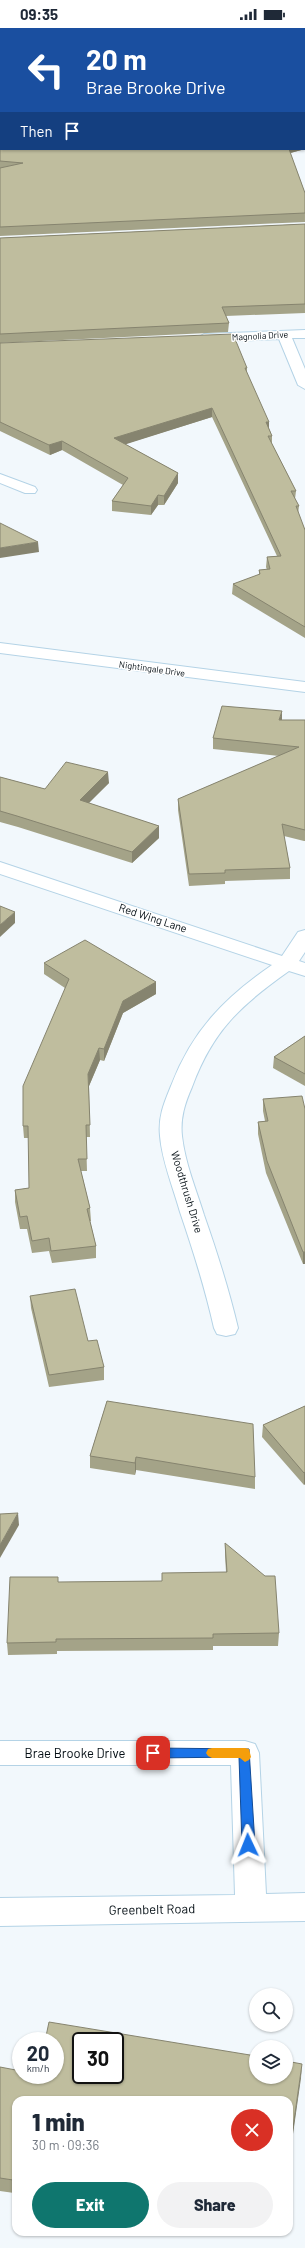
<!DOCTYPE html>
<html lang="en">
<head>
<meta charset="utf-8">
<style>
  :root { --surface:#fff; --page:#f2f2f3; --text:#1f2937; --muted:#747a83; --accent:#0f766e }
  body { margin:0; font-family:Barlow,sans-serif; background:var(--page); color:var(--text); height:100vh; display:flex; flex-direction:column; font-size:15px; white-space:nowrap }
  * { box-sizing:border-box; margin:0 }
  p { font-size:13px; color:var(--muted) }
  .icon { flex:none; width:22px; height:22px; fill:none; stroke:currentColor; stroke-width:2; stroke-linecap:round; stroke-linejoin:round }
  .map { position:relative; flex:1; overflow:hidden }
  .panel { position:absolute; left:12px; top:2068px; width:281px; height:140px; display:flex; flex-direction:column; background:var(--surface); border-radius:12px; box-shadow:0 1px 3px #0004 }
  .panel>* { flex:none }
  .hud { position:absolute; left:0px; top:0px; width:305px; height:122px; box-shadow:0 1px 3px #0004; background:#1a4fa0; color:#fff; overflow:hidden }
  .controls { position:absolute; left:249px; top:1960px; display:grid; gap:8px }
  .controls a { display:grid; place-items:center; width:44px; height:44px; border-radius:50%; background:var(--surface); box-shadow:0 1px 3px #0004; font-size:20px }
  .speed { position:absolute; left:12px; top:2004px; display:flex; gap:8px; font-size:20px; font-weight:700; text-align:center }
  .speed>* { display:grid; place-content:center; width:52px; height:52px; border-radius:50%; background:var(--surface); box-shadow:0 1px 3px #0004; line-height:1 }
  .speed small { font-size:10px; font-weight:400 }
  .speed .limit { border:2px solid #111; border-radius:6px; background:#fff; color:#111 }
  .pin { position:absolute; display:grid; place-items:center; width:34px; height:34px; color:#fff; margin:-17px; border-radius:8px; box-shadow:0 2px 6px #0006 }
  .me { position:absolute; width:44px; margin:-22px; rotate:358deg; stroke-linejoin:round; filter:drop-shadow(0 0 3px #0008) }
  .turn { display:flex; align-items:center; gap:14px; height:84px; padding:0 20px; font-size:18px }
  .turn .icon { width:52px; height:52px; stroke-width:2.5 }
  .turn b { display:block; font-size:28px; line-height:34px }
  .then { display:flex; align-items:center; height:38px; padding:0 20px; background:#0003; gap:8px; font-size:15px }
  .round { display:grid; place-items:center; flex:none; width:42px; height:42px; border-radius:21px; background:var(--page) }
  .summary { display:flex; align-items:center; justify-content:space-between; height:68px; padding:0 20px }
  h1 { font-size:24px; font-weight:800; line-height:30px }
  .primary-button { display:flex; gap:8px; margin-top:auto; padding:8px 20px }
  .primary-button a { flex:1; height:46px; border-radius:24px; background:var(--accent); color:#fff; font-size:16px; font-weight:800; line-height:46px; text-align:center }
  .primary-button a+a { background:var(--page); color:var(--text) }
  .status { display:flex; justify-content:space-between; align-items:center; height:28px; padding:0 20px; background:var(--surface); direction:ltr }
  .status svg { height:11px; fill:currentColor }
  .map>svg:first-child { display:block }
</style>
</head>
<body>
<div class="status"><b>09:35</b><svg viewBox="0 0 49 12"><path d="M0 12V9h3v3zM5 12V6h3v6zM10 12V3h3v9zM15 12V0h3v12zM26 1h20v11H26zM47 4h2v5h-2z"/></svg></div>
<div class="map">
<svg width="305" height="2220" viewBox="0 0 305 2220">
  <rect width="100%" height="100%" fill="#f2f8fc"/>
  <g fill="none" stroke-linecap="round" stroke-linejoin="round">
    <!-- minor casing -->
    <g stroke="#b4d3e6" stroke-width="2">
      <g id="minor">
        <polygon points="0,29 1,29 0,36"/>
        <rect x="0" y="57" width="1" height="6"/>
        <polygon points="305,302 305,310 292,310 305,341 305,361 298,357 279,311 204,314 197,310 204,306"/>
        <polygon points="0,446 35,459 37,462 35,465 25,465 0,455"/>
        <polygon points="0,615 305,654 305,664 0,625"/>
        <path d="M0 834 282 928 298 904 305 902V924L299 933 305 935V948L289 943C241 977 213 1002 192 1059 185 1075 180 1090 182 1108 185 1135 196 1161 204 1187 217 1224 229 1262 238 1300L235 1306 226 1308 217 1306 214 1300C205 1260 193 1222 180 1184 173 1159 162 1133 160 1108 158 1089 164 1075 171 1058 192 1003 224 970 272 937L0 846Z"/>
        <polygon points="0,1713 245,1713 255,1716 259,1725 266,1866 305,1865 305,1893 0,1898 0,1870 235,1867 231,1737 0,1737"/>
      </g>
    </g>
    <!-- secondary casing -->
    <g stroke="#b4d3e6" stroke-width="2">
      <g id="secondary">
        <polygon points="135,0 161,0 162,1 136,1"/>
        <rect x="304" y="8" width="1" height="6"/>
      </g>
    </g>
    <!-- path -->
    <polyline stroke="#70787d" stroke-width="1.5" stroke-dasharray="1.5 1" stroke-linecap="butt" points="235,0 249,1"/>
    <!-- minor -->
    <use href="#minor" fill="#fff" fill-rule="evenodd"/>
    <!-- secondary -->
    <use href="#secondary" fill="#fff" fill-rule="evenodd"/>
  </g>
  <!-- wall -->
  <g fill="#a4a388">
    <polygon points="305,23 305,121 290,125 305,165 305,194 0,208 0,68 1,121 304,121"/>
    <polygon points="305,196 305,285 226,288 229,295 228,304 0,315 0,210"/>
    <polygon points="0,315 247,340 247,345 272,408 272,416 296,463 295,471 299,478 298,486 305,502 305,610 232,566 233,556 259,547 259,542 267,542 266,539 267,529 277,528 212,389 125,416 178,445 178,455 164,477 158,477 151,487 112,483 112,473 123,457 62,422 50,427 0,403"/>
    <polygon points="282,692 305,692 305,813 304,813 284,808 290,840 290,851 225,853 225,856 189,858 178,782 178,771 279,728 213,721 213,710"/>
    <polygon points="0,749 45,761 109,755 88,775 159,798 159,810 132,835 18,799 0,794"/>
    <polygon points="44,935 156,954 156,966 123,985 104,1033 100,1032 89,1058 90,1109 86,1109 87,1143 81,1143 90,1180 91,1193 90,1193 96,1218 96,1230 52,1235 49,1223 32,1225 27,1201 20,1201 15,1174 15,1162 29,1160 29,1110 24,1110 23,1098 65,960 44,946"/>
    <polygon points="305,1008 305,1058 273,1040 274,1029"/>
    <polygon points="263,1071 305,1081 305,1236 303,1236 266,1145 258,1106 258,1094 265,1093 263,1083"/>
    <polygon points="30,1268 88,1313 104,1339 104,1352 49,1359 31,1280"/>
    <polygon points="107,1373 255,1449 255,1461 136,1442 135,1447 90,1440 90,1428"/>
    <polygon points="305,1378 305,1456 304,1457 262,1409 263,1397"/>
    <polygon points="225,1515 279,1605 278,1618 213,1618 213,1622 57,1623 57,1626 8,1627 7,1615 58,1554 162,1553 226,1544 225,1527"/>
    <polygon points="0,2039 21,2047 301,2050 16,2072 14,2165 0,2163"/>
  </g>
  <!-- shaded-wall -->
  <g fill="#86846f">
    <polygon points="304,113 305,113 305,121 287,126 287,121 304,121"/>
    <polygon points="212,380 212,389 114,420 114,410"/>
    <polygon points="266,394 269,394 269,403"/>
    <polygon points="62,413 62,422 50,427 49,417"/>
    <polygon points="178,445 178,455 164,477 164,468"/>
    <polygon points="158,467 158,477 151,487 151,478"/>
    <polygon points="38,514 39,524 0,530 0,520"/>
    <polygon points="282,683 282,694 279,692"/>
    <polygon points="108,744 109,755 80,784 80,772"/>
    <polygon points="159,798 159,810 132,835 132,824"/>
    <polygon points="15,884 15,895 0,909 0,897"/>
    <polygon points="156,954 156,966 123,985 104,1033 104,1021 123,973"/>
    <polygon points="99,1020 100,1032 89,1058 88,1046"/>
    <rect x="303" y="1224" width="2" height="12"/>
    <polygon points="136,1429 136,1442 135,1447 135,1435"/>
    <polygon points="305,1444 305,1456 304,1457 304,1445"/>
    <polygon points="18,1485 19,1497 0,1530 0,1517"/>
    <polygon points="302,2036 301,2050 289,2134 289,2128"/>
    <polygon points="16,2138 16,2156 14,2165 13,2152"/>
  </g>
  <!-- building -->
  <g fill="#bfbd9e" stroke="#86846f" fill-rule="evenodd">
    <rect x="304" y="23" width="1" height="90"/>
    <polygon points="0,68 1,68 1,121 289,121 305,165 305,185 0,199 0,140 23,135 0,133"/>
    <polygon points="305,196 305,276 222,279 229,295 0,306 0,210"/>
    <polygon points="233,306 247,340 245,340 269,394 266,394 272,408 268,408 296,463 291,463 299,478 296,478 305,502 305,599 233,556 260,546 259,542 270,541 267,529 281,528 212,380 114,410 178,445 164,468 158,467 151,478 112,473 128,450 62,413 49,417 0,394 0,315"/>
    <polygon points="0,495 38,514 0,520"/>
    <polygon points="222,678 282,683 279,692 305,692 305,802 282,796 290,840 225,842 225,845 189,846 178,771 299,719 213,710"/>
    <polygon points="66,734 108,744 80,772 159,798 132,824 17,788 0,783 0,749 45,761"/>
    <polygon points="0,878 15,884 0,897"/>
    <polygon points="85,912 156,954 123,973 104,1021 99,1020 88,1046 90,1097 86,1097 87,1131 78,1131 90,1180 87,1181 96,1218 51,1223 49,1210 32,1213 27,1188 20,1189 15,1162 29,1160 28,1098 23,1098 23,1058 69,951 44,935"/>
    <polygon points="305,1008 305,1046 274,1029"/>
    <polygon points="302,1068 305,1081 305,1224 303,1224 267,1133 258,1094 268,1093 263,1071"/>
    <polygon points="75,1261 88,1313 97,1312 104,1339 49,1347 30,1268"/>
    <polygon points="107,1373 253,1396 255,1449 136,1429 135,1435 90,1428"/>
    <polygon points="305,1378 305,1444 304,1445 263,1397"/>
    <polygon points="18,1485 0,1517 0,1486"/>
    <polygon points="225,1515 265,1548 275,1548 279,1605 213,1606 213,1610 56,1611 56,1614 7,1615 10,1549 58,1549 58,1554 162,1553 162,1545 227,1544"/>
    <path d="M49 1994 256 2028V2049H286V2033L302 2036 289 2128V2072H16V2138L13 2152 0 2150V2039L21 2043V2047H55V2013H45ZM81 2013H115V2047H81Z"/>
  </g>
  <!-- route -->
  <polygon fill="#1a73e8" stroke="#114b97" points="153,1720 249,1721 255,1817 253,1821 244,1821 242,1817 239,1729 153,1730 149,1728 147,1725 149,1721"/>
  <!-- slow -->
  <polygon fill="#f59e0b" points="212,1720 245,1720 249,1721 251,1729 249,1732 245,1734 240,1730 212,1730 208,1728 206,1725 208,1721"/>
  <g text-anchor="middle" stroke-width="3" stroke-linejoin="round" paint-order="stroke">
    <!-- far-street labels -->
    <g font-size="9" fill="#040e14" stroke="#fff">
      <text transform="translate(260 308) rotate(-3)" y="3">Magnolia Drive</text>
      <text transform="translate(152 641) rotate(8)" y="3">Nightingale Drive</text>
    </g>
    <!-- street labels -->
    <g font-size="11" fill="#040e14" stroke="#fff">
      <text transform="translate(153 890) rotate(18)" y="4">Red Wing Lane</text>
      <text transform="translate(187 1164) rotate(73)" y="4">Woodthrush Drive</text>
    </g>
    <!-- near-street labels -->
    <g font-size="13" fill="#040e14" stroke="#fff">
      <text x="75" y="1730">Brae Brooke Drive</text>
      <text transform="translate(152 1881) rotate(-1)" y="5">Greenbelt Road</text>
    </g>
  </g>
</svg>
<div class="controls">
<a><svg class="icon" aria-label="search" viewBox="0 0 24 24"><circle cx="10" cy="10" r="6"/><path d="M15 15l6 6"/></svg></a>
<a><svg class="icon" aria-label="layers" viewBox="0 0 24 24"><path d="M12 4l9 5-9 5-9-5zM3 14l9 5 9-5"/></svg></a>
</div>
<div class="speed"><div>20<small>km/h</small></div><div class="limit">30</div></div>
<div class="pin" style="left:153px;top:1725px;background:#d93025"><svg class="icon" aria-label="arrive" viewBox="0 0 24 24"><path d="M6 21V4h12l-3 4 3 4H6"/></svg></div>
<svg class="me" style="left:248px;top:1817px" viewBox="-20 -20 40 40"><path d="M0-17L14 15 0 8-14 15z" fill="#1a73e8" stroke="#fff" stroke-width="4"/></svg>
<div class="hud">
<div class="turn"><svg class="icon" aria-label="left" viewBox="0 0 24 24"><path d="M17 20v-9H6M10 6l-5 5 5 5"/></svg><div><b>20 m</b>Brae Brooke Drive</div></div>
<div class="then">Then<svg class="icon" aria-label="arrive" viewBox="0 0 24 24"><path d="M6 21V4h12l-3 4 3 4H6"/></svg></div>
</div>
<section class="panel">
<div class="summary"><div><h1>1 min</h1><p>30 m · 09:36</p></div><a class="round" style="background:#d93025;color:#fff"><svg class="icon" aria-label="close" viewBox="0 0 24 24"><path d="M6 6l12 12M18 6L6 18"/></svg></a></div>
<div class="primary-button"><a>Exit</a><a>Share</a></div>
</section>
</div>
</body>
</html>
